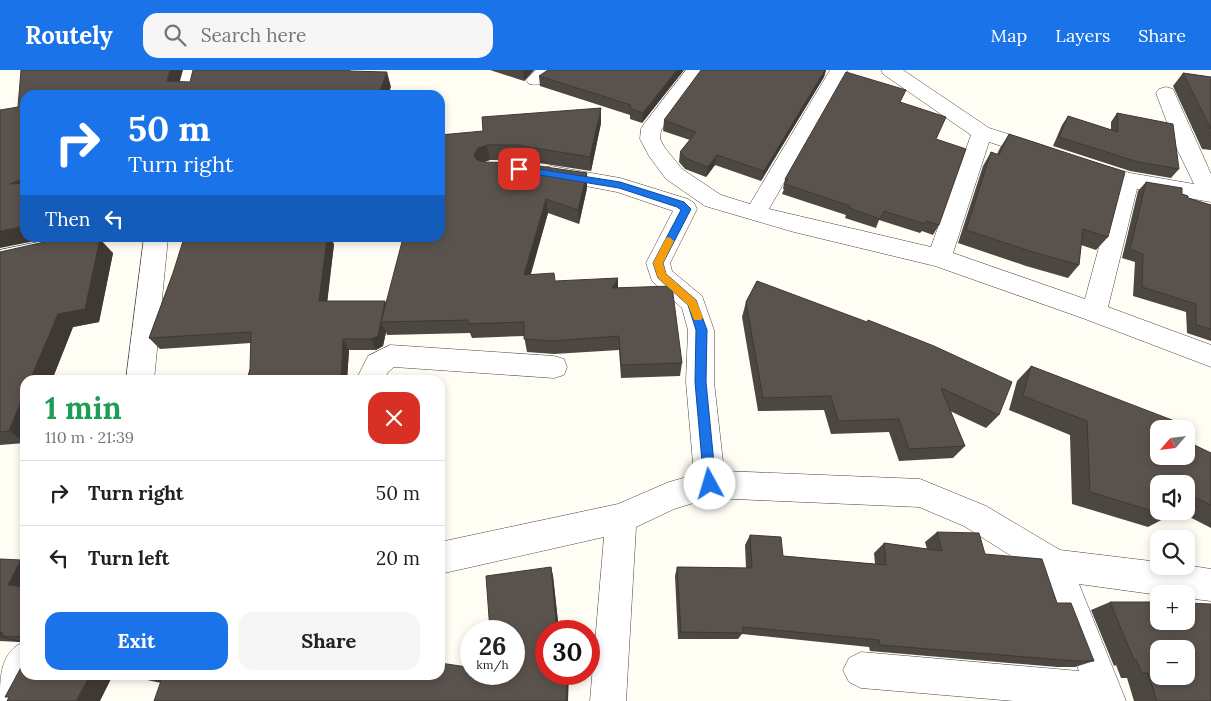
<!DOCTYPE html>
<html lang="en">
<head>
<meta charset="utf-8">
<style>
  :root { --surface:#fff; --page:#f6f6f6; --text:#222; --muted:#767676; --line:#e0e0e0; --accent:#1a73e8 }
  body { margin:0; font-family:Lora,serif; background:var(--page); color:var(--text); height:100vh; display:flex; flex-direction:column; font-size:19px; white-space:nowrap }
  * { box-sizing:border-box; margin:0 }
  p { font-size:16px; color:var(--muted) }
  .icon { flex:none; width:28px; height:28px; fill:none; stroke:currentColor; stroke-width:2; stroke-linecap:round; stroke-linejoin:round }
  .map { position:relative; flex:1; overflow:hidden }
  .sheet { position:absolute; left:20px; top:305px; width:425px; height:305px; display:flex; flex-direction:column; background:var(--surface); border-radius:15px; box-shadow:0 2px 8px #0003 }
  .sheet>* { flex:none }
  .banner { position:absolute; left:20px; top:20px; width:425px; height:152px; border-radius:15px; box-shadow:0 2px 8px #0003; background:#1a73e8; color:#fff; overflow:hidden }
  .needle { width:32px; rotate:242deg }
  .tools { position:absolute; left:1150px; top:350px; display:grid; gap:10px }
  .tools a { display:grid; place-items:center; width:45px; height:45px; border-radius:10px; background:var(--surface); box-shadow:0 2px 8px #0003; font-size:25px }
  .speed { position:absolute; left:460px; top:550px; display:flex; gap:10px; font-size:25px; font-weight:700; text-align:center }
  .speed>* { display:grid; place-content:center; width:65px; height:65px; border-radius:50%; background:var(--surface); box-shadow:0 2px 8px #0003; line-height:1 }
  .speed small { font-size:12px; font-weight:400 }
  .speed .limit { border:8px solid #d22; background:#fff; color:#111 }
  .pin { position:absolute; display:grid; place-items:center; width:42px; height:42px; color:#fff; margin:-21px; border-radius:10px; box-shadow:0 2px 8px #0006 }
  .me { position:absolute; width:55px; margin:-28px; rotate:354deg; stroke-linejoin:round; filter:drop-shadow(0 0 4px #0008) }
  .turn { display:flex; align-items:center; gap:18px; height:105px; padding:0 25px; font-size:22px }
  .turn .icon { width:65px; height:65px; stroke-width:2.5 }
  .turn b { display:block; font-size:35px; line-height:42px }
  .then { display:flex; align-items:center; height:48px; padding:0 25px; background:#0003; gap:10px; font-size:19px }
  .round { display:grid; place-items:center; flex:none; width:52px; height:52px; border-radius:15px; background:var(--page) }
  .overview { display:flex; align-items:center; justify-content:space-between; height:85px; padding:0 25px }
  h1 { font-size:30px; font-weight:700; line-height:38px; color:#1e9e55 }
  .primary-button { display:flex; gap:10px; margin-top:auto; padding:10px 25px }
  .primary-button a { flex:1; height:58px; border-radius:15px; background:var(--accent); color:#fff; font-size:20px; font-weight:700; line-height:58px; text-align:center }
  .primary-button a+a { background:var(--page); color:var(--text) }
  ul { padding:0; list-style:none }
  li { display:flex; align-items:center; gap:15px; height:65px; padding:0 25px; border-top:1px solid var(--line) }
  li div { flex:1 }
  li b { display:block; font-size:19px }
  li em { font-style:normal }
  header { display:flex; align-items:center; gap:30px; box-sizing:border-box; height:70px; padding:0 25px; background:var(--accent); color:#fff }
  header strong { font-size:24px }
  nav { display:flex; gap:28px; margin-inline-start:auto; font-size:18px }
  .search { width:350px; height:45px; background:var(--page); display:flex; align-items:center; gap:12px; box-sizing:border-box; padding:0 18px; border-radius:15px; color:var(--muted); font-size:19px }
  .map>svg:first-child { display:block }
</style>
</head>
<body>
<header>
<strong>Routely</strong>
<div class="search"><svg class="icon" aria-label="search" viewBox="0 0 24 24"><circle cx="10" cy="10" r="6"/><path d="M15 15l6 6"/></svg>Search here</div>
<nav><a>Map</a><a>Layers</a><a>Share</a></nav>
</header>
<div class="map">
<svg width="1211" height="631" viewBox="0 0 1211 631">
  <rect width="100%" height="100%" fill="#fffdf4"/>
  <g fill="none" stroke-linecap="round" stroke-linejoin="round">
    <!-- minor casing -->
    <g stroke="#444" stroke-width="1">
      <g id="minor">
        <path d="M536 0H557C551 10 541 17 529 14L526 10Z"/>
        <polygon points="686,0 705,0 661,60 660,69 665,78 682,99 721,125 750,134 830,0 848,0 769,139 931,177 971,65 883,4 881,0 903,0 989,58 1048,77 1052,82 1048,87 1041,89 989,72 953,183 1085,229 1116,114 1079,102 1076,97 1079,92 1087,90 1130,103 1194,114 1177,79 1156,23 1159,19 1166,17 1173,19 1211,104 1211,132 1137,119 1108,237 1211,275 1211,297 1085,249 935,196 794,162 705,136 666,109 649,86 640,69 641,59 644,54"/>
        <polygon points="551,96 620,108 688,129 694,133 697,139 670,193 672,201 702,226 714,260 714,312 724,401 920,409 986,436 1060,480 1159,492 1159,496 1186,495 1211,499 1211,531 1186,528 1186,524 1159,525 1079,514 1126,631 1014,631 861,618 849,612 843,600 849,588 861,582 1079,601 1043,506 964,456 919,437 710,428 674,439 636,457 626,631 590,631 604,467 440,504 440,472 618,434 669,412 694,405 686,312 688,260 682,238 652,211 646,193 673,141 617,122 543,108 540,103 543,98"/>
        <polygon points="57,168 104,168 100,174 92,176 0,198 0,180"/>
        <polygon points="144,168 168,168 154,310 126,310"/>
        <polygon points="390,275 554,286 564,289 567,297 564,305 554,308 394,297 388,302 384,310 356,310 368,286"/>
        <path d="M25 571V605H35L22 631H0C0 606 0 582 25 571Z"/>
      </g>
    </g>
    <!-- minor -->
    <use href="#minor" fill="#fff" fill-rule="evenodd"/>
  </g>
  <!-- wall -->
  <g fill="#4d4742">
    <polygon points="490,0 534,0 524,11"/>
    <polygon points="548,0 684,0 642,53 630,49 630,45 540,16 539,6"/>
    <polygon points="825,0 826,0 824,7 761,111 715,95 706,107 685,99 679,92 680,82 690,70 663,61 664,50"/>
    <polygon points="1183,3 1211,7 1211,80 1202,79 1173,16"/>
    <polygon points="901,32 936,69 939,155 933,165 922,161 920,163 879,150 876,158 845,148 846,145 782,124 784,119 783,119 785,109"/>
    <polygon points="1117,43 1179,99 1171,108 1130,101 1053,76 1062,55 1068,46 1111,60 1111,52"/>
    <polygon points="601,53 591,101 519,90 490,90 484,92 587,103 587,118 579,154 548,143 531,204 555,211 618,218 682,293 680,306 621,308 619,280 554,284 527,282 524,266 472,268 470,263 387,265 386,262 383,276 376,280 349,280 347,310 247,310 250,299 251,273 160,279 149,268 173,203 334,174 327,231 386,233 440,65"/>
    <polygon points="1009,64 1108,167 1096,180 1081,175 1079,195 1068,208 1026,196 958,173 983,96 991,82 997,84 1000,78"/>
    <polygon points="1146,112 1182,124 1188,128 1211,135 1211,271 1187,263 1186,242 1133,226 1135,192 1122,188 1138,121"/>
    <polygon points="89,171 113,183 99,252 73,257 52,310 25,310 25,373 0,375 0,182"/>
    <polygon points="757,211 999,345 986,358 950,341 965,376 953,388 899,391 889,362 831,364 824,340 758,341 742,247 746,232"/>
    <polygon points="1031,296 1159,359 1211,383 1211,458 1178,441 1186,441 1186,414 1159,414 1169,446 1148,457 1072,434 1070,365 1009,340 1017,311"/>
    <polygon points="937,462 985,484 1057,533 1094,591 1075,597 1057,597 870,581 869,577 742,564 738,569 678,569 675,506 677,497 746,498 745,475 750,465 783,486 875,494 874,483 884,473 927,479 925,472"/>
    <polygon points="0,489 25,492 25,572 21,571 19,572 0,571"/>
    <polygon points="551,497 553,506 559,561 546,561 546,604 161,613 124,605 440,605 471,604"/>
    <polygon points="1110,532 1211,631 1134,631 1127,608 1121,608 1116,595 1114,596 1091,540"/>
  </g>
  <!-- shaded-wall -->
  <g fill="#3f3936">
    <polygon points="170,0 183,0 176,25 167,11"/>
    <polygon points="524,0 534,0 524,11 523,1"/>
    <polygon points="677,0 684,0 642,53 643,43"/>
    <polygon points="825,0 826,0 824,7 761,111 764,101"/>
    <polygon points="387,2 391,17 388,25 378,25"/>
    <polygon points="197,21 199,25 178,25"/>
    <polygon points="601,38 601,53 591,101 590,87"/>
    <polygon points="487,75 490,90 480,93 477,100 474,85 478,78"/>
    <polygon points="717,85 715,95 706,107 708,97"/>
    <polygon points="587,103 587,118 579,154 578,140"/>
    <polygon points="25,108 25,127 9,114"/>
    <polygon points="546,129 548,143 526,219 524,205"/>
    <polygon points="25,156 25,168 50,168 0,178 0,161"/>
    <polygon points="82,168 86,168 95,177 81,172"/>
    <polygon points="327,168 331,168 334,174 326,243 319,231"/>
    <polygon points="100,169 113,183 99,252 73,257 52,310 30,310 58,244"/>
    <polygon points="618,208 618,222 612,218"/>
    <polygon points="385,231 390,242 381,252 386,262 383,276 376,280 371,269"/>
    <polygon points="343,269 349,280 347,310 341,310"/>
    <polygon points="25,322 25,372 9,361"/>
    <polygon points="21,490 25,492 25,521 8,515"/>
    <polygon points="551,497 553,506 559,561 557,561"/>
    <polygon points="2,562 3,566 21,571 19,572 0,567 0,563"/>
    <polygon points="567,604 569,604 568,631 566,631"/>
    <polygon points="90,605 113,605 100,631 76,631"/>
  </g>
  <!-- building -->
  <g fill="#5a524d" stroke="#3f3936" fill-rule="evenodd">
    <polygon points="21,0 170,0 167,11 190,12 193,0 350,0 350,1 387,2 378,25 199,25 197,21 178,25 25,25 25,108 9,114 25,113 25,156 0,161 0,40 18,37"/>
    <polygon points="548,0 677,0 643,43 630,38 631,35 539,6"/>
    <polygon points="701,0 825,0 764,101 717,85 708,97 687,89 680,82 696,62 664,50"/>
    <polygon points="846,2 906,20 900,32 946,47 936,69 966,79 939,155 926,151 925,154 884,141 880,149 849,138 850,136 785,114 788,110 785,109"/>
    <polygon points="1183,3 1211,7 1211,59"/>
    <polygon points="601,38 590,87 517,75 487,75 478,78 474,85 477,90 484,92 518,93 587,103 578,140 546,129 524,205 554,203 555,211 618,208 612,218 672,216 682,293 621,295 619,266 552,271 524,269 524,252 468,254 468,250 381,252 403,168 440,168 440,65 483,61 482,47"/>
    <polygon points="1117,43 1173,54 1179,99 1138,92 1059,67 1068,46 1118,62"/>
    <polygon points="1009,64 1125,102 1108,167 1083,159 1079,195 1036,183 966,160 991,82 999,85"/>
    <polygon points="1146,112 1182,118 1182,124 1188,126 1188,128 1211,135 1211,259 1196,255 1196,234 1142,217 1143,184 1130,179"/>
    <polygon points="62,168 82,168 81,172 100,169 85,239 58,244 30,310 25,310 25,322 9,361 0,362 0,182"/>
    <polygon points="184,168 327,168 319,231 385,231 378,266 371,269 343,269 341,310 247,310 250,299 251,262 149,268 173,203"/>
    <polygon points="757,211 867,252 868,250 934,276 1012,312 999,345 941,318 965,376 909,379 899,349 838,351 831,326 763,328 746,232"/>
    <polygon points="1031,296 1185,355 1184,359 1159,359 1159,386 1186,386 1186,371 1211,383 1211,435 1186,423 1186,414 1159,414 1159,441 1168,441 1169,446 1090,422 1087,351 1023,326"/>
    <polygon points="937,462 979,463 985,484 1042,489 1057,533 1071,533 1094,591 1075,591 880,575 879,570 743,557 743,563 681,562 677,497 752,498 750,465 781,467 783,486 886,495 884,473 942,481"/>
    <polygon points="0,489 21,490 8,515 25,517 25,567 3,566 2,562 0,563"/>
    <polygon points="551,497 557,561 546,561 546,604 567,604 566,631 154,631 161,611 131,605 440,605 440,593 467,597 471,568 471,604 514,604 514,561 490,561 486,506"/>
    <path d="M1110 532H1159V551H1186V533L1211 534V631H1157L1148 603H1142L1136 590H1134ZM1159 579H1186V606H1159Z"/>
    <polygon points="25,590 25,605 90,605 76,631 7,631 9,627 5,627"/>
  </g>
  <!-- route -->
  <polygon fill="#1a73e8" stroke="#114b97" points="519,96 620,112 684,132 691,139 663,193 666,204 696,230 707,260 706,312 716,414 715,418 710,419 706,418 704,414 695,312 696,260 688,235 658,208 653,193 681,140 677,137 619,118 515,101 515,97"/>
  <!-- slow -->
  <polygon fill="#f59e0b" points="669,167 674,171 663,193 666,204 696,230 703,247 701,250 694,250 688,235 658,208 653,193 666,168"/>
</svg>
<div class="tools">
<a><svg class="needle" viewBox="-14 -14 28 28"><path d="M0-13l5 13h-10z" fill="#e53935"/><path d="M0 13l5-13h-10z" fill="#767676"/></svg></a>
<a><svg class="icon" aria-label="sound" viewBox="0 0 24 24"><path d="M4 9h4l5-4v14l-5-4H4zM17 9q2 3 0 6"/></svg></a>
<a><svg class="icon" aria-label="search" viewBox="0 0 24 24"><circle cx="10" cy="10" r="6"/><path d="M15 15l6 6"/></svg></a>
<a>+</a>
<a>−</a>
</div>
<div class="speed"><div>26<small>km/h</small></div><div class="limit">30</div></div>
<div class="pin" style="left:519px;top:99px;background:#d93025"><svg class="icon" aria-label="arrive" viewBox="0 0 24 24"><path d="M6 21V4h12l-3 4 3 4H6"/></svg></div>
<svg class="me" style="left:710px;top:414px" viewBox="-20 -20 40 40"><circle r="19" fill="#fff"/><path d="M0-13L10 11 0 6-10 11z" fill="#1a73e8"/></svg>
<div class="banner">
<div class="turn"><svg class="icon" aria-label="right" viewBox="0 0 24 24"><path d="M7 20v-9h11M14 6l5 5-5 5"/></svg><div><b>50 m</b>Turn right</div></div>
<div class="then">Then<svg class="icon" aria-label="left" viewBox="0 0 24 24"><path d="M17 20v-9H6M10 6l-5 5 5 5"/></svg></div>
</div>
<section class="sheet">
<div class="overview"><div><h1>1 min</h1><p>110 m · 21:39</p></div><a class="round" style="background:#d93025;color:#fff"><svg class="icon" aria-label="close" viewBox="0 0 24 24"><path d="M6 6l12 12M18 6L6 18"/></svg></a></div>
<ul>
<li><svg class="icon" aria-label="right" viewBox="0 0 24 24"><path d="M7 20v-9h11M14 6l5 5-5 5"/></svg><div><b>Turn right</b></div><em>50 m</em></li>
<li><svg class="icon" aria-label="left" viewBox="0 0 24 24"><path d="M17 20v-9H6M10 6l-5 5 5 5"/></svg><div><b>Turn left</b></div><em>20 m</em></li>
</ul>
<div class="primary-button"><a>Exit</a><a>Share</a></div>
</section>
</div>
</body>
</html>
